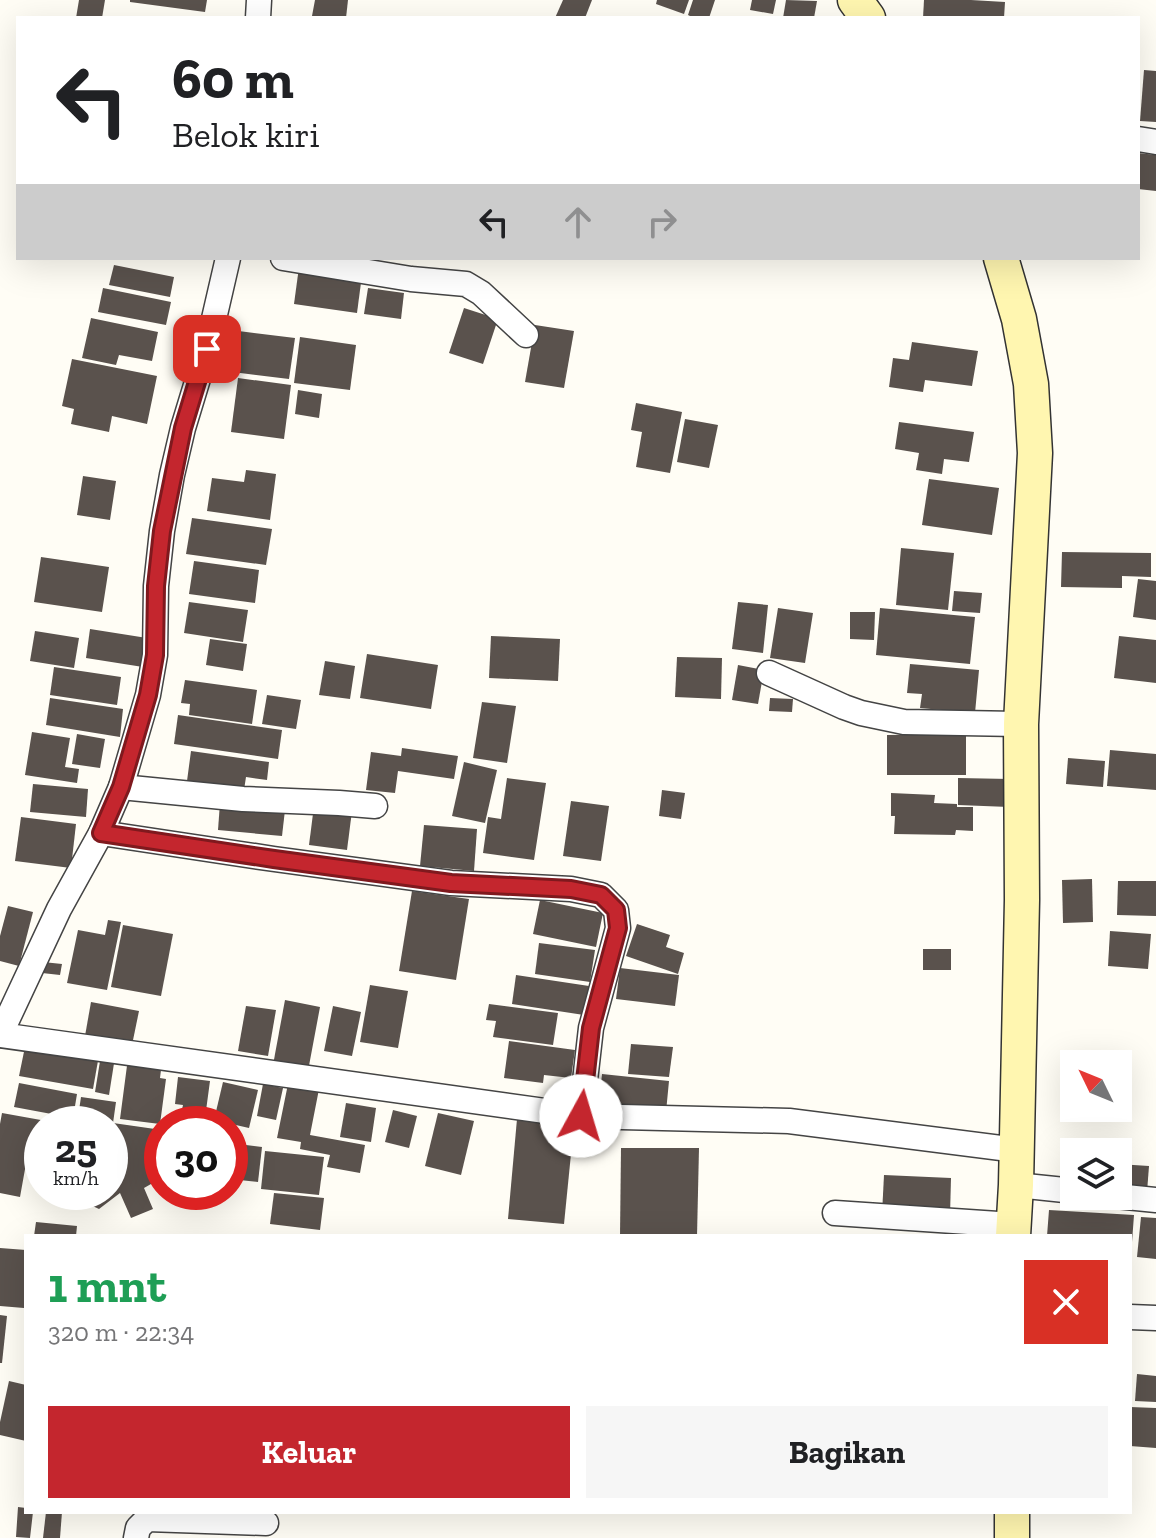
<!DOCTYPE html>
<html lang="id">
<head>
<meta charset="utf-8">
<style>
  :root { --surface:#fff; --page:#f6f6f6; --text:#202124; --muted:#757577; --accent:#c4262e }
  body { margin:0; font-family:"Zilla Slab",serif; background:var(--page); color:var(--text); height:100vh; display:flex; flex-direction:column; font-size:30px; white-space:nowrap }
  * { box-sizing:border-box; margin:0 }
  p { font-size:26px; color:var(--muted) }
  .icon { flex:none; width:44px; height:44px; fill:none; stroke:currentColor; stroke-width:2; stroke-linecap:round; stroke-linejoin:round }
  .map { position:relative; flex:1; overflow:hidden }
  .drawer { position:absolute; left:24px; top:1234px; width:1108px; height:280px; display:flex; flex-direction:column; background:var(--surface); border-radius:0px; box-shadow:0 8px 32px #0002 }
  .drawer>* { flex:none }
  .guide { position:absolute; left:16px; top:16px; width:1124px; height:244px; border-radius:0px; box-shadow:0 8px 32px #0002; background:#fff; color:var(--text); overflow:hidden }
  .needle { width:52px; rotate:313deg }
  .tools { position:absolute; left:1060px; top:1050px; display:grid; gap:16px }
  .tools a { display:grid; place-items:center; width:72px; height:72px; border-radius:0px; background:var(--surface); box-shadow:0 8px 32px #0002; font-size:40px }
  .speed { position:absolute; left:24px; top:1106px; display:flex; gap:16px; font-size:40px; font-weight:700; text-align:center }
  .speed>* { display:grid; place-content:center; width:104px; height:104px; border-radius:50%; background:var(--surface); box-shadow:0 8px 32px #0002; line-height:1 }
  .speed small { font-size:20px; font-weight:400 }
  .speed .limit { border:12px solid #d22; background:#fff; color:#111 }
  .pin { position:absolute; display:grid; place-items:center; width:68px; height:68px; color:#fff; margin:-34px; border-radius:16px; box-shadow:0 4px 12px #0006 }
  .me { position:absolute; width:88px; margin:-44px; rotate:6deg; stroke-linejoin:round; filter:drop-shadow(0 0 6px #0008) }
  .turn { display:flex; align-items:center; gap:28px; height:168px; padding:0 24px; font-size:36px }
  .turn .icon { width:104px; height:104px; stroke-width:2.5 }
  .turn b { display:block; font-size:56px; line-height:68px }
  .lanes { display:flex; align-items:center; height:76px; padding:0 24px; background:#0003; justify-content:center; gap:40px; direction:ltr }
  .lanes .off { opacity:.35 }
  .round { display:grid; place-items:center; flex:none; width:84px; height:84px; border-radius:0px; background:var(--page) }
  .summary { display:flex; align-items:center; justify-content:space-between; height:136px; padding:0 24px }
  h1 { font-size:48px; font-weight:700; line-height:60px; color:#1e9e55 }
  .primary-button { display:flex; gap:16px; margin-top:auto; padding:16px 24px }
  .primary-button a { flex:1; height:92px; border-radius:0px; background:var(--accent); color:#fff; font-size:32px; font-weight:700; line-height:92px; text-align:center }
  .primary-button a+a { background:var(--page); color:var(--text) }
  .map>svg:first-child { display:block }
</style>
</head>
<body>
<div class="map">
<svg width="1156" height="1538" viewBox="0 0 1156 1538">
  <rect width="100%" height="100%" fill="#fffdf5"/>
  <!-- building -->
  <g fill="#5a524d">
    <polygon points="79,0 105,0 102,18 76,18"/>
    <polygon points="130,0 207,0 205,12 130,2"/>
    <polygon points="315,0 348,0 346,18 312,16"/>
    <polygon points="563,0 592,0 585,18 555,18"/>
    <polygon points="657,0 689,0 684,14 656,4"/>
    <polygon points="693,0 715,0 709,18 694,18 688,15"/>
    <polygon points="752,0 776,0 773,14 750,10"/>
    <polygon points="786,0 817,1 814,18 783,18"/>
    <polygon points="924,0 971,0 1005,2 1004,18 923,18"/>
    <polygon points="1144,70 1156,71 1156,122 1140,121"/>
    <polygon points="1138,153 1156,155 1156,191 1138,189"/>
    <polygon points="114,265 174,277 170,297 109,285"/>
    <polygon points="299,267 362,275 357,313 294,304"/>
    <polygon points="103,288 171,302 166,325 98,312"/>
    <polygon points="368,288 404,293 401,319 364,314"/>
    <polygon points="464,308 498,319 483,364 449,353"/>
    <polygon points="91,318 158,332 152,361 119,355 116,365 82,358"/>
    <polygon points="535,325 574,331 564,388 525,382"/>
    <polygon points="223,329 295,338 289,379 217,370"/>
    <polygon points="300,337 356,345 350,390 294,383"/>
    <polygon points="912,342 978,351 972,386 925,380 923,392 889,387 893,358 909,360"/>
    <polygon points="72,359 157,376 147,424 112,416 109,432 71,424 74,409 62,406"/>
    <polygon points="238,378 291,385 284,439 231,432"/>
    <polygon points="298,390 322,394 319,418 295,414"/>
    <polygon points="636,403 682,412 670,473 636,467 642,432 631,430"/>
    <polygon points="685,419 718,425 709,468 677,462"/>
    <polygon points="899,422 974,432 969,462 944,459 942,474 916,470 919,453 895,449"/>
    <polygon points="246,470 276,474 270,520 207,511 212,478 244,482"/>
    <polygon points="83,476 116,481 110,520 77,515"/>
    <polygon points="929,479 999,488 992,535 922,525"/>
    <polygon points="192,518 272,529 266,565 186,554"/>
    <polygon points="901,548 954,553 948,610 896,605"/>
    <polygon points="1062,552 1151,553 1151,577 1122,576 1122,588 1061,587"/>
    <polygon points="41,557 109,567 102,612 34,602"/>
    <polygon points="194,561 259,570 255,603 189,594"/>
    <polygon points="1138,579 1156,581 1156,620 1133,617"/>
    <polygon points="954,591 982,593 980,613 952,611"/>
    <polygon points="189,602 248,610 243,642 184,633"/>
    <polygon points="738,602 768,605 763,653 732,649"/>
    <polygon points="778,608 813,613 805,663 770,658"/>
    <polygon points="880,608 975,617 970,664 876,655"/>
    <polygon points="850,612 875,612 874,640 850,639"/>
    <polygon points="90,629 147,638 143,667 86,658"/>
    <polygon points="35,631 79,638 74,668 30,661"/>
    <polygon points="491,636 560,639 558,681 489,678"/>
    <polygon points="1119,636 1156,640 1156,683 1114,678"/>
    <polygon points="210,639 247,644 243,671 206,665"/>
    <polygon points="367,654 438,665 431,709 360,698"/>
    <polygon points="677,657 722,658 721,699 675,697"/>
    <polygon points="325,661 355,666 350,699 319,695"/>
    <polygon points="910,664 979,670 975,713 920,708 922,694 907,693"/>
    <polygon points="738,665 764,670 758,704 732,700"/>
    <polygon points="54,667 121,677 117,705 50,695"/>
    <polygon points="185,680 257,690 252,724 189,715 190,704 181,703"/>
    <polygon points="267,695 301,700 296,729 262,724"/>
    <polygon points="50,698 123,709 120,737 46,725"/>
    <polygon points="770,698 793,699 792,712 769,711"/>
    <polygon points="482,702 516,706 507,763 473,758"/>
    <polygon points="178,715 282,730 278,759 174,744"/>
    <polygon points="32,732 70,738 65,767 79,769 77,783 25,775"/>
    <polygon points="77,734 105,739 100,768 72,764"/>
    <polygon points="966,734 966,775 887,775 887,735"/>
    <polygon points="402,748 458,756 454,779 398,771 395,793 366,790 371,752 401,756"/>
    <polygon points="1110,750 1156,754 1156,790 1107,786"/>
    <polygon points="191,751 269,762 267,780 246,777 244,790 187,781"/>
    <polygon points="1068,758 1105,761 1103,787 1066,784"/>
    <polygon points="464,762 497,770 485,823 452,816"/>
    <polygon points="507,778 546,783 534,860 483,853 488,817 501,819"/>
    <polygon points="958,778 1010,779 1009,807 958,805"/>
    <polygon points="33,784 88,789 86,817 30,812"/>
    <polygon points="662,790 685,793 681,819 659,816"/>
    <polygon points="891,793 935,795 934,803 957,804 957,807 973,807 973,831 956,830 955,835 894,834 895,816 891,816"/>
    <polygon points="571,801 609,806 601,861 563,856"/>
    <polygon points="220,803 285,810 282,836 218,830"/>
    <polygon points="314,806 352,811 347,850 309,845"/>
    <polygon points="21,817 76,824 71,868 15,861"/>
    <polygon points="424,825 477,829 474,871 420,866"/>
    <polygon points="1092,879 1093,922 1063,923 1062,880"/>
    <polygon points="1118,881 1156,881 1156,916 1117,915"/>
    <polygon points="412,891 469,899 456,980 399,971"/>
    <polygon points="540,900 603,913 596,947 533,934"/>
    <polygon points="8,906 33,912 19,966 0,961 0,936"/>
    <polygon points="108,920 121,922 107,990 67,983 78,930 105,935"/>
    <polygon points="637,924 670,935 666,947 684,953 678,974 626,956"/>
    <polygon points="123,925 173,934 161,996 111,987"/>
    <polygon points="1110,931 1151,934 1148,969 1108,966"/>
    <polygon points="539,943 595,950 590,982 535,974"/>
    <rect x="923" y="949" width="28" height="21"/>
    <polygon points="43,962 62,964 60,975 42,973"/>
    <polygon points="620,968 679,975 675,1006 616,999"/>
    <polygon points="516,975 589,986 584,1015 512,1004"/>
    <polygon points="370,985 408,991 398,1048 360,1042"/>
    <polygon points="285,1000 320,1007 308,1071 273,1065"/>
    <polygon points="91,1002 139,1011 132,1045 85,1036"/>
    <polygon points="489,1004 558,1013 553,1045 493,1037 496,1021 486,1020"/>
    <polygon points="246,1006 276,1010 268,1056 238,1051"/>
    <polygon points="333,1006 361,1012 352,1056 324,1051"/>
    <polygon points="509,1041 575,1050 571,1078 544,1075 543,1083 504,1078"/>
    <polygon points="26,1042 99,1055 93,1089 19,1076"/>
    <polygon points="631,1044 673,1047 669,1077 628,1074"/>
    <polygon points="101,1055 115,1057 109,1095 95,1092"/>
    <polygon points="128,1058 162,1062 160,1078 166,1079 160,1124 120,1119"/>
    <polygon points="602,1074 669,1081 666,1112 602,1106 603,1093 600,1093"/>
    <polygon points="178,1077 210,1081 205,1118 181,1114 183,1105 175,1104"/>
    <polygon points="289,1079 320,1084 310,1135 365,1145 360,1173 327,1167 330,1155 300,1149 301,1142 277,1138"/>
    <polygon points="223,1082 258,1090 249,1128 214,1120"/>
    <polygon points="19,1083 77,1094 73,1118 14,1107"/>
    <polygon points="263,1084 283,1088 276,1120 257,1116"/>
    <polygon points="81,1097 116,1102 113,1123 162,1130 162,1181 158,1180 144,1188 153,1209 131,1218 120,1193 99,1209 82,1201 76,1192 110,1192 110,1124 77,1124"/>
    <polygon points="346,1103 376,1108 371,1142 340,1137"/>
    <polygon points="393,1110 417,1116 409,1148 385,1142"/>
    <polygon points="2,1113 52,1122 52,1124 42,1124 42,1149 29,1147 20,1197 0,1193 0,1124"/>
    <polygon points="438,1113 474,1121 461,1175 425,1166"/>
    <polygon points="517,1119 574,1124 564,1224 508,1219"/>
    <polygon points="230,1143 262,1147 258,1182 230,1179"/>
    <polygon points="621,1148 699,1148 697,1236 620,1236"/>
    <polygon points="265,1151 324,1157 319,1195 261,1189"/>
    <polygon points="1118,1164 1149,1166 1147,1192 1118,1190"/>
    <polygon points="884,1175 951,1178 950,1216 882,1214"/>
    <polygon points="274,1193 324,1198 320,1230 270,1224"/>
    <polygon points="1049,1210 1134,1215 1132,1242 1130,1242 1130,1236 1047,1236"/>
    <polygon points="1141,1217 1156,1218 1156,1259 1137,1257"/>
    <polygon points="36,1222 77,1226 76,1236 34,1236"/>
    <polygon points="0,1248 26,1250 24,1308 0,1306"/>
    <polygon points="0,1315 7,1316 2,1363 0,1363"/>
    <polygon points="1137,1374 1156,1376 1156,1402 1135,1401"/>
    <polygon points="9,1381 26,1385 26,1441 0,1435 0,1422"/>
    <polygon points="1130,1407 1156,1408 1156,1448 1130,1446"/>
    <polygon points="18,1507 26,1508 26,1512 33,1512 30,1538 16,1537"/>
    <polygon points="46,1512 62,1512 60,1538 43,1538"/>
  </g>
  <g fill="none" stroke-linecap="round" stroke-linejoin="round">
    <!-- street casing -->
    <g stroke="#444" stroke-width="27">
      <g id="street">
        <polyline points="258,18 259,0"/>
        <polyline points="1138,139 1156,142"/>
        <polyline points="283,258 411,279 466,284 481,293 526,335"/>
        <polyline points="769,673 844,707 861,713 904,722 1021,724"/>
        <polyline points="121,787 243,799 339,803 375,806"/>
        <polyline points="101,833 274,859 451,883 571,889 601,895 616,910 618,928 591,1028 581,1116"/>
        <polyline points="0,1035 581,1116 789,1121 1017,1150"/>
        <polyline points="0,1035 59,909 101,833 121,787 148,695 155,655 156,586 162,531 172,475 183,428 207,349 228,258"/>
        <polyline points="1016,1185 1074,1191"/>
        <polyline points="1116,1196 1156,1200"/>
        <polyline points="835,1213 1013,1225"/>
        <polyline points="1130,1317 1156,1318"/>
        <polyline points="136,1538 138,1528 147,1519 266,1523"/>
      </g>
    </g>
    <!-- secondary casing -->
    <g stroke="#333" stroke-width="37">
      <g id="secondary">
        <polyline points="855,0 868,18"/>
        <polyline points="1001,258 1019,319 1031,384 1035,453 1021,724 1022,900 1016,1185 1013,1236"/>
        <polyline points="1012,1512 1012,1538"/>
      </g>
    </g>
    <!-- street -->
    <use href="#street" stroke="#fff" stroke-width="24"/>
    <!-- secondary -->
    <use href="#secondary" stroke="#fff6b0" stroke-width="34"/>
  </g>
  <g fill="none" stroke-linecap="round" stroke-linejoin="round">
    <!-- route casing -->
    <g stroke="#7f191e" stroke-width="20">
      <polyline id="route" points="207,349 183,428 162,531 156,586 155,655 148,695 121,787 101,833 274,859 451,883 571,889 601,895 616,910 618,928 591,1028 581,1116"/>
    </g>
    <!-- route -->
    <use href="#route" stroke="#c4262e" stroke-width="14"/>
  </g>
</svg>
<div class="tools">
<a><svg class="needle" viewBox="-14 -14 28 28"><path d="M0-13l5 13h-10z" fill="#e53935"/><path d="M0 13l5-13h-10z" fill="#757577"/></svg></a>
<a><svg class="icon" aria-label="layers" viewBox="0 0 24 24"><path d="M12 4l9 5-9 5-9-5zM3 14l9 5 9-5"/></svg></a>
</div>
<div class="speed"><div>25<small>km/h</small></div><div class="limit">30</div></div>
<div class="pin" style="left:207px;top:349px;background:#d93025"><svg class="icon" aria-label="arrive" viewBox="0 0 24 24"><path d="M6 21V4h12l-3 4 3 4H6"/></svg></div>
<svg class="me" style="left:581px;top:1116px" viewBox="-20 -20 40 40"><circle r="19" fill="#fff"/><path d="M0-13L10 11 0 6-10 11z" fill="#c4262e"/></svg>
<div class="guide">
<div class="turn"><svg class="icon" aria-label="left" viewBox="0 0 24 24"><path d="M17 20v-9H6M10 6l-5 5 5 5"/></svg><div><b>60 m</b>Belok kiri</div></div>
<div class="lanes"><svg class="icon" aria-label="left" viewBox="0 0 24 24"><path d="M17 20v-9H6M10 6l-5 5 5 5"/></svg><svg class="icon off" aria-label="ahead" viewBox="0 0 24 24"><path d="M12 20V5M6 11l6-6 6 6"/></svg><svg class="icon off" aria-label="right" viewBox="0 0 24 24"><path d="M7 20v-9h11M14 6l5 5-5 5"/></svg></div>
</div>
<section class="drawer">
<div class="summary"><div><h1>1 mnt</h1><p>320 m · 22:34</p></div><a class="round" style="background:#d93025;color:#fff"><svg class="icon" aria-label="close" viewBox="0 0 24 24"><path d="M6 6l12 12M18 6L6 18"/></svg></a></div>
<div class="primary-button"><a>Keluar</a><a>Bagikan</a></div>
</section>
</div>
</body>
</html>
